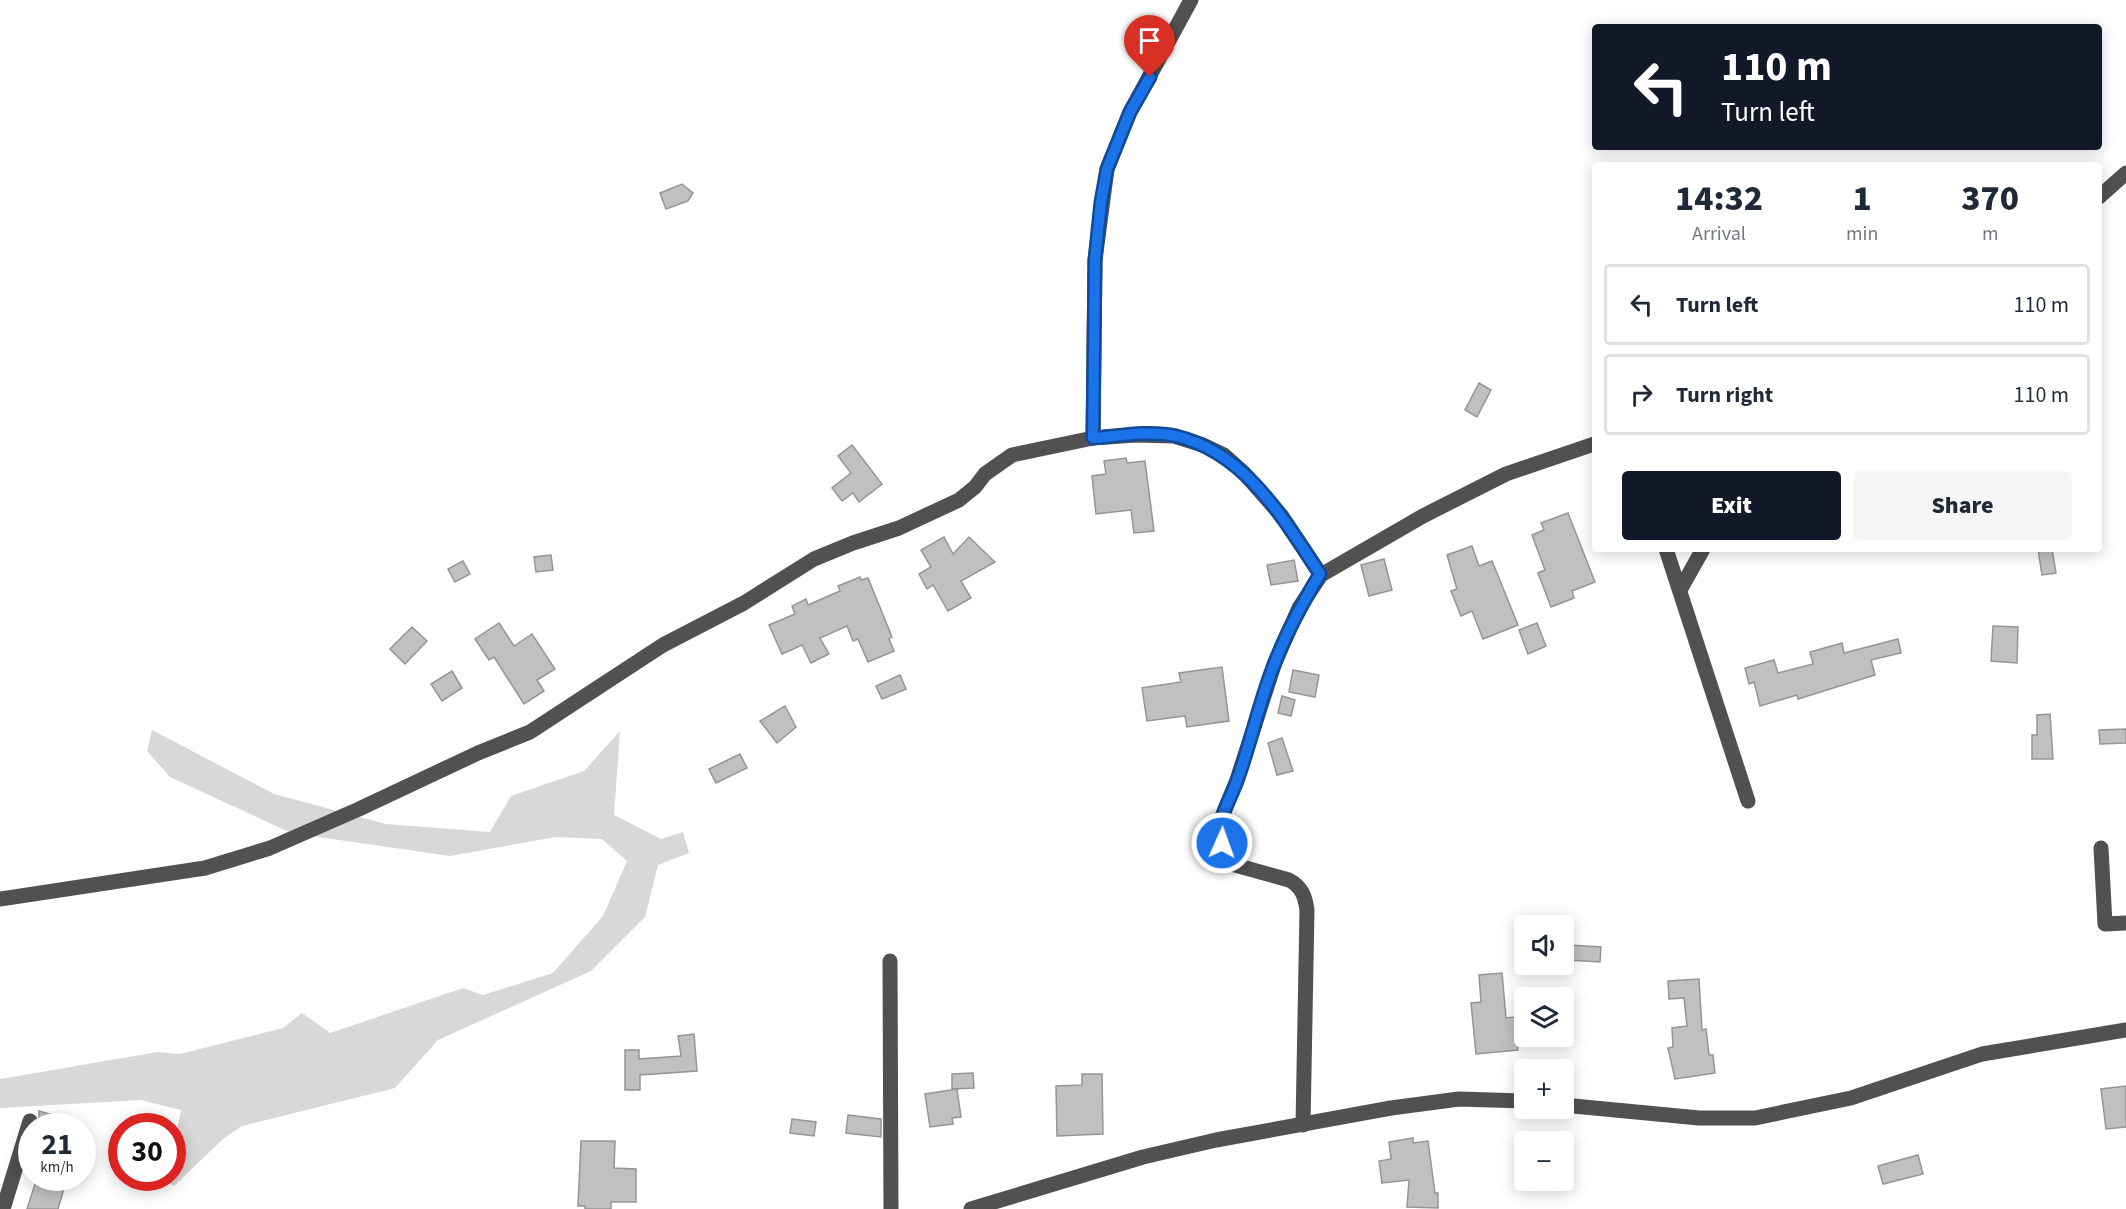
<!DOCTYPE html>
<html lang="en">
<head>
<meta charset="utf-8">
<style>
  :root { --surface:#fff; --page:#f6f6f7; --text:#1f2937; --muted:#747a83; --line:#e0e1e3; --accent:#111827 }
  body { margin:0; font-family:"Source Sans 3",sans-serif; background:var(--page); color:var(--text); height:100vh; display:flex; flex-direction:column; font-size:22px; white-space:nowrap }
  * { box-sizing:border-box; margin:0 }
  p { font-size:20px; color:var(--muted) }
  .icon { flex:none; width:33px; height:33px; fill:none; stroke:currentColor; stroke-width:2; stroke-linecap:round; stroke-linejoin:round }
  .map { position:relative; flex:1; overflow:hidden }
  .details { position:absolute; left:1592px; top:162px; width:510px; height:390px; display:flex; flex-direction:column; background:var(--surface); border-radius:6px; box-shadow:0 3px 15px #0003 }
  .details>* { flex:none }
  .banner { position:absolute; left:1592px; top:24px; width:510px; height:126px; border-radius:6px; box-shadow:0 3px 15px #0003; background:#111827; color:#fff; overflow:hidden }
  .buttons { position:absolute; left:1514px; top:915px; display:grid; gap:12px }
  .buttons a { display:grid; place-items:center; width:60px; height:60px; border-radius:6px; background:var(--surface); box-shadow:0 3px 15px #0003; font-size:30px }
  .speed { position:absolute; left:18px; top:1113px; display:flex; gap:12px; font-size:30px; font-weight:700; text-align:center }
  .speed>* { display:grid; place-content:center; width:78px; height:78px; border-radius:50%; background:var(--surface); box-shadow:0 3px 15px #0003; line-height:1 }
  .speed small { font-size:15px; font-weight:400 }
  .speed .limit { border:9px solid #d22; background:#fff; color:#111 }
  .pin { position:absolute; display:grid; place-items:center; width:51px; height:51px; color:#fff; margin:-62px -26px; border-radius:50% 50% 50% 0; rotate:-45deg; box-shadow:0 0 6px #0007 }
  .pin .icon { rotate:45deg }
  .me { position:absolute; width:66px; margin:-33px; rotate:2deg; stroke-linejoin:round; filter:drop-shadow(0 0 4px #0008) }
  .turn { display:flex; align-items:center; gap:21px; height:126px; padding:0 30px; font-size:27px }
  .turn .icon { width:78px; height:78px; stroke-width:2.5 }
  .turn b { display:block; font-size:42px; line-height:51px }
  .eta { display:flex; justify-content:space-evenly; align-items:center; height:102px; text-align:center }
  .eta b { font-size:36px; font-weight:800; line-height:42px }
  .primary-button { display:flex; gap:12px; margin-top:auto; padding:12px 30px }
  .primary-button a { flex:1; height:69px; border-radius:6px; background:var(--accent); color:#fff; font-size:24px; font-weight:800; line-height:69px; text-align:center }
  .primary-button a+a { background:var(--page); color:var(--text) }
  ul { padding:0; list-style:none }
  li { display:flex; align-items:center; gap:18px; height:81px; margin:0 12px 9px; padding:0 18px; border:3px solid var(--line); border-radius:6px }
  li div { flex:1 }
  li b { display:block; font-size:22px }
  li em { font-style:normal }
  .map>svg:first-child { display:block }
</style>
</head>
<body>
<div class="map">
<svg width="2126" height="1209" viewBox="0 0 2126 1209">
  <rect width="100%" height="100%" fill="#fff"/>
  <!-- green -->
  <polygon fill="#d8d8d8" points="152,730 274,794 386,824 490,832 511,796 584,771 620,731 614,815 661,839 683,832 689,853 658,865 645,917 591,971 438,1040 395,1088 242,1126 223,1139 174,1186 158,1178 172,1178 173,1147 181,1110 141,1100 0,1108 0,1079 158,1052 180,1054 283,1028 302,1013 330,1033 463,988 483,995 553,973 603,916 627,861 602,839 556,837 450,856 291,833 170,777 147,751"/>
  <!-- building -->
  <g fill="#c0c0c0" stroke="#959595" stroke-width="1.5">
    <polygon points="682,184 693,193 688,201 666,209 660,193"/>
    <polygon points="1479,383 1491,390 1477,417 1465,410"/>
    <polygon points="852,445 882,484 859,502 853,493 842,501 832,488 851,473 838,456"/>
    <polygon points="1126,458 1127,463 1145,461 1154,531 1134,533 1131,510 1096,514 1092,476 1106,474 1104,461"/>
    <polygon points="1568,513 1595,582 1572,591 1574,598 1551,607 1538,573 1545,570 1532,535 1544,530 1541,523"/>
    <polygon points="944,537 953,554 969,537 995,562 961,581 971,598 948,611 933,585 927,589 919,574 931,567 921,550"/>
    <polygon points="1472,546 1479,566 1492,561 1518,625 1483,639 1472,611 1461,616 1451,591 1457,589 1447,555"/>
    <polygon points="2038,549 2052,549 2056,573 2042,575"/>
    <polygon points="551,555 553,570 536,572 534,557"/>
    <polygon points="1384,559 1392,590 1369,596 1361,565"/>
    <polygon points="1294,560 1298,581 1271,585 1267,565"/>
    <polygon points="463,561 470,574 455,582 448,569"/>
    <polygon points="860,577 861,580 868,578 892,637 889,639 894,651 868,662 858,639 853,641 847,626 820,638 829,654 811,663 802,645 782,654 769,625 795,614 792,606 806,599 808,605 840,591 838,586"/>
    <polygon points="499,623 514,646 532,634 555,669 537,680 544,691 524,704 494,657 489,660 475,639"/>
    <polygon points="1537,623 1546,646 1528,654 1519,630"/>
    <polygon points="1993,626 2018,627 2017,663 1991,661"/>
    <polygon points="412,627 427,641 405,664 390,649"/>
    <polygon points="1898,639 1901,653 1871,660 1875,675 1798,699 1797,695 1760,706 1754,682 1749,684 1745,668 1774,660 1778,673 1813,664 1810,652 1842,643 1844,653"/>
    <polygon points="1222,667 1229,721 1187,727 1185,716 1147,721 1142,688 1181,682 1179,673"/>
    <polygon points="1293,670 1319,675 1315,697 1289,692"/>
    <polygon points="452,671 462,688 442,701 431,684"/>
    <polygon points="900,675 906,689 882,699 876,686"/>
    <polygon points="1282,696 1295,700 1291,716 1278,713"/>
    <polygon points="785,706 796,727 777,743 760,721"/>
    <polygon points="2050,714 2053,759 2032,759 2032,735 2037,735 2037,715"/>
    <polygon points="2126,729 2126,743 2100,744 2099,730"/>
    <polygon points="1282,738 1293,771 1277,775 1268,743"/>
    <polygon points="740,754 747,768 716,783 709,769"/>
    <polygon points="1569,945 1601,947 1600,962 1568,960"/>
    <polygon points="1502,973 1506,1018 1515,1017 1518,1050 1476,1054 1471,1003 1481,1002 1479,975"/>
    <polygon points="1699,979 1702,1030 1706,1029 1709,1055 1713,1055 1715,1073 1675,1079 1668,1048 1673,1047 1672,1028 1687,1026 1684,998 1669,999 1668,981"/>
    <polygon points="694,1034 697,1071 640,1075 640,1090 625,1090 625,1050 639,1050 639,1059 681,1056 678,1036"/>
    <polygon points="973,1073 974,1088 952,1089 952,1074"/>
    <polygon points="1082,1074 1102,1074 1103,1134 1057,1136 1056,1086 1082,1085"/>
    <polygon points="2126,1086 2126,1127 2106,1129 2101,1089"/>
    <polygon points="957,1089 961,1117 952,1118 953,1124 930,1127 925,1094"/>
    <polygon points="39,1111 79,1123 78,1126 39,1126"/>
    <polygon points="848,1115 881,1119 881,1137 846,1133"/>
    <polygon points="792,1119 816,1122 814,1136 790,1133"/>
    <polygon points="1413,1138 1413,1143 1428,1141 1435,1193 1438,1193 1438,1208 1407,1207 1409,1180 1382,1183 1379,1161 1391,1159 1389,1142"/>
    <polygon points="581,1141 615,1141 614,1168 636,1169 636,1202 611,1202 611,1209 585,1209 585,1206 578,1206"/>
    <polygon points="1918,1155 1923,1174 1883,1184 1878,1166"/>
    <polygon points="37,1178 65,1185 58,1209 27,1209"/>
  </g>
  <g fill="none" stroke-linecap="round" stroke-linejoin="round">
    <!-- minor -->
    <g stroke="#515151" stroke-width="15">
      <polyline points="2098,198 2126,173"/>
      <polyline points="1093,438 1095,260 1107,169 1130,112 1191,0"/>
      <polyline points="1666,549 1748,801"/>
      <polyline points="1680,590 1703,549"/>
      <polyline points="2101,848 2105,924 2126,923"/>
      <polyline points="0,899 205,868 270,848 359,809 478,753 530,732 663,645 744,603 814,559 853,543 899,528 959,500 975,487 985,474 1012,455 1093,438 1136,435 1174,436 1203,445 1224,455 1243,472 1281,515 1321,575"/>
      <polyline points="890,961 891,1209"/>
      <polyline points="1563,1105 1699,1118 1755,1118 1851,1098 1982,1054 2126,1030"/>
      <path d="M1303 1125 1307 910C1305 896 1302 887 1289 880L1235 865 1228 858 1219 833 1221 819 1237 780 1275 662 1299 608 1321 575 1423 516 1506 474 1594 444"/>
      <polyline points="3,1209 30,1121"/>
      <polyline points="971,1209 1143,1157 1216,1140 1391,1108 1459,1099 1524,1101"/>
    </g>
  </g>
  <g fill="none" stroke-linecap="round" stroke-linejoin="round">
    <!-- route casing -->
    <g stroke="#114b97" stroke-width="15">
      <path id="route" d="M1150 77 1130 112 1107 169 1101 202 1095 260 1093 438C1119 436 1150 430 1176 436 1246 453 1283 518 1320 574 1303 602 1288 629 1276 660 1260 698 1252 739 1238 778 1231 800 1215 819 1222 843"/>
    </g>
    <!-- route -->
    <use href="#route" stroke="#1a73e8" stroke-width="10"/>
  </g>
</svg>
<div class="buttons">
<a><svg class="icon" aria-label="sound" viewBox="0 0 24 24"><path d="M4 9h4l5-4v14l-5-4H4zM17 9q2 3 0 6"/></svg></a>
<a><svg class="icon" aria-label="layers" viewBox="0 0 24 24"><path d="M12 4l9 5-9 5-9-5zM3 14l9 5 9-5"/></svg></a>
<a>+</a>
<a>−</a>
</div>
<div class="speed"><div>21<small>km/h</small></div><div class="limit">30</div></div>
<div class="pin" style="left:1150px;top:77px;background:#d93025"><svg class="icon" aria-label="arrive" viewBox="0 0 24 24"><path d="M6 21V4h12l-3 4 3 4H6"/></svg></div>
<svg class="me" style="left:1222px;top:843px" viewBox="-20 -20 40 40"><circle r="17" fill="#1a73e8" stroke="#fff" stroke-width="3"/><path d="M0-11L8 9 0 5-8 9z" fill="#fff"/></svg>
<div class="banner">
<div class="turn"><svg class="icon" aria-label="left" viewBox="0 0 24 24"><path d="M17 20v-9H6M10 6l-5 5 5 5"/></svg><div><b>110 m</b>Turn left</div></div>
</div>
<section class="details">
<div class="eta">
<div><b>14:32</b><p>Arrival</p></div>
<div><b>1</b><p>min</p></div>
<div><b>370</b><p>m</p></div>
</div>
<ul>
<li><svg class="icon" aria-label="left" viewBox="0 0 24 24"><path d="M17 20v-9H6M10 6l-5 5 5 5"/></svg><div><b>Turn left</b></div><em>110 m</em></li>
<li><svg class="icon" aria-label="right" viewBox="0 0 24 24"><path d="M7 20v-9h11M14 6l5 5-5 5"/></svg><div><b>Turn right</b></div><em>110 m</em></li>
</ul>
<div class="primary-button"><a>Exit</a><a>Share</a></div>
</section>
</div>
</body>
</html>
